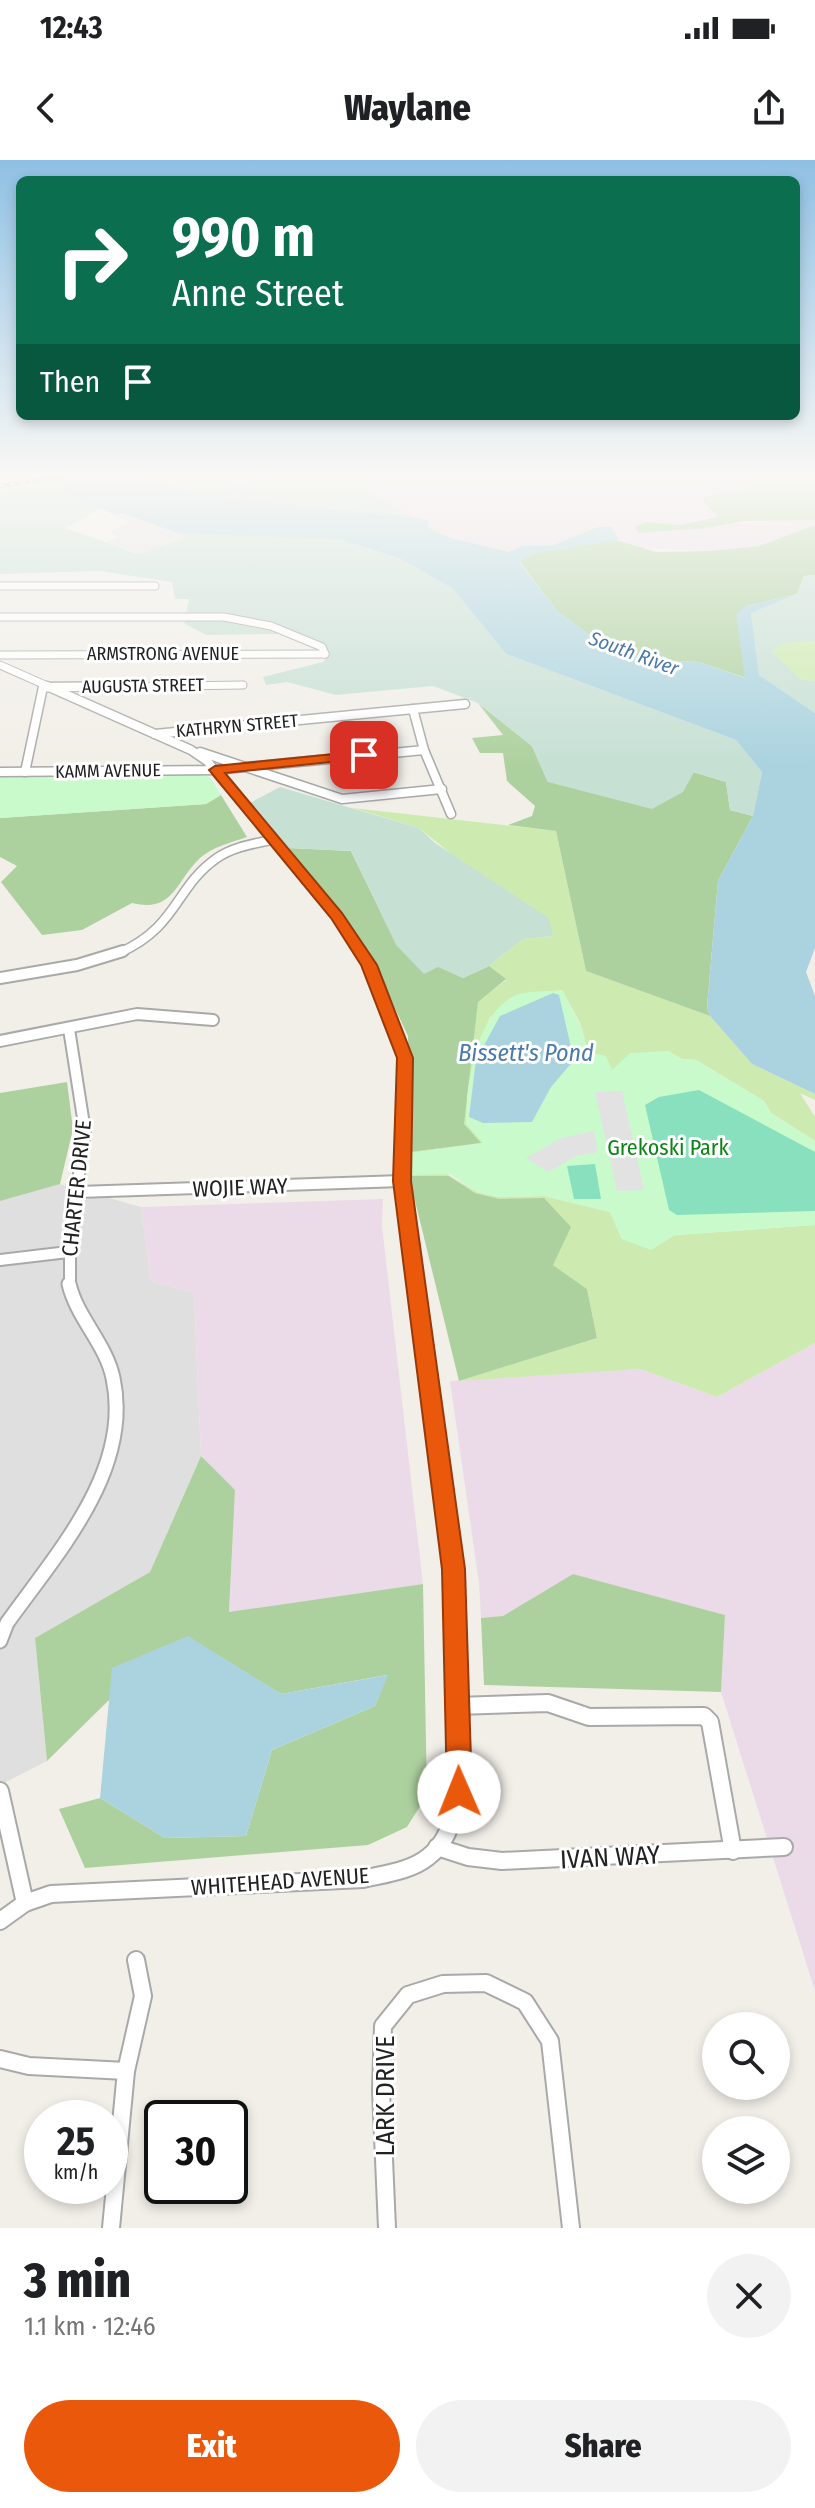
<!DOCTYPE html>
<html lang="en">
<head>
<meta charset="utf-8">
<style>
  :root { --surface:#fff; --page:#f2f2f2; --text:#202124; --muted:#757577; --accent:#ea580c }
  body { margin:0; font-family:"Fira Sans Condensed",sans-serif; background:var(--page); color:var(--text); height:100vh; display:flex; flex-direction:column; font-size:30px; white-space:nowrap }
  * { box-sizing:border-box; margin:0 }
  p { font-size:26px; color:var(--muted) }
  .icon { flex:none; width:44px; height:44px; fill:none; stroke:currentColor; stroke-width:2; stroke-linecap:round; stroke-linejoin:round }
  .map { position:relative; height:2068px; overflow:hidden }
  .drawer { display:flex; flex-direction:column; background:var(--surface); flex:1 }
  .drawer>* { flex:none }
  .banner { position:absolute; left:16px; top:16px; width:784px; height:244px; border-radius:12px; box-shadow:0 4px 12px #0003; background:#0b6e4f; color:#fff; overflow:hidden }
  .fabs { position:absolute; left:702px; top:1852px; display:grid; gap:16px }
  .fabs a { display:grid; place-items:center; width:88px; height:88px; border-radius:50%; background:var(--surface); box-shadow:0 4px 12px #0003; font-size:40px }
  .speed { position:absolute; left:24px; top:1940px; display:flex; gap:16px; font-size:40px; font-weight:700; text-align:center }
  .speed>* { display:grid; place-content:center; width:104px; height:104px; border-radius:50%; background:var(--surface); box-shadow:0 4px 12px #0003; line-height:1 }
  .speed small { font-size:20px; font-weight:400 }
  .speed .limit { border:4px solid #111; border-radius:12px; background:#fff; color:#111 }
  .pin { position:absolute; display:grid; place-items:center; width:68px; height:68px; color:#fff; margin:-34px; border-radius:16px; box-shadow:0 4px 12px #0006 }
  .me { position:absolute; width:88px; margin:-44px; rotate:359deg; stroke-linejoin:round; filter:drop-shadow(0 0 6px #0008) }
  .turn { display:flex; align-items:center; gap:28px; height:168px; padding:0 24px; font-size:36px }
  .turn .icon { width:104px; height:104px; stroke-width:2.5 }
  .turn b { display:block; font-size:56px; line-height:68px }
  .then { display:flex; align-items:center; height:76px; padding:0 24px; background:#0003; gap:16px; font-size:30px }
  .round { display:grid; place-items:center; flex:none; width:84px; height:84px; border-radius:42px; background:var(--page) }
  .overview { display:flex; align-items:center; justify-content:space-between; height:136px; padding:0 24px }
  h1 { font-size:48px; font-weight:800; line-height:60px }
  .primary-button { display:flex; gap:16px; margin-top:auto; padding:16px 24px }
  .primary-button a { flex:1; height:92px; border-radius:48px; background:var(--accent); color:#fff; font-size:32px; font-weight:800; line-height:92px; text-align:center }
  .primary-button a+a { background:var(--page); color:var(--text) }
  .status { display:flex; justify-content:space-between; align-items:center; height:56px; padding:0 40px; background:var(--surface); direction:ltr }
  .status svg { height:22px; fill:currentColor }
  header { display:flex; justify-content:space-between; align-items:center; height:104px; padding:0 24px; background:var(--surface); font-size:36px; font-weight:800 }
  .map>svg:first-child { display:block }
</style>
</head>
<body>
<div class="status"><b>12:43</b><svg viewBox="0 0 49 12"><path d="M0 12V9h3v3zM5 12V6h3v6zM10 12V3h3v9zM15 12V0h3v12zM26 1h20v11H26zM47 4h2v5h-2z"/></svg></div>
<header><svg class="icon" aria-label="back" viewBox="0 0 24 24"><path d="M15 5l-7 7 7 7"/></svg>Waylane<svg class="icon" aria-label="share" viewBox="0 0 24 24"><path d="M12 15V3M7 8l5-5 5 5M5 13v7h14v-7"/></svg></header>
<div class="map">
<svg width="815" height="2068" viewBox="0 0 815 2068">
  <rect width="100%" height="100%" fill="#f2efe9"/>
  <!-- residential -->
  <polygon fill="#e0dfdf" points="60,1024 141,1047 151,1121 194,1133 201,1296 150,1412 35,1478 47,1601 0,1625 0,1039"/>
  <!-- industrial -->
  <g fill="#ebdbe8">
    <polygon points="375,316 756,316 748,323 755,326 737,334 727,331 702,339 719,357 681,365 647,362 635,368 639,373 782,360 815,360 815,365 759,386 711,391 636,388 619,380 612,367 598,367 554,385 522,386 509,392 451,378 429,368 428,361 410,356 372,333 370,321"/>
    <polygon points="383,1039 382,1066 423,1424 229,1453 235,1331 201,1296 194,1133 151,1121 141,1047"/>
    <polygon points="815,1183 815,1831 721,1532 725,1455 573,1414 503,1457 481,1458 479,1423 450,1221 640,1209 717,1237"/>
  </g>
  <!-- grass -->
  <g fill="#cdebb0">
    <polygon points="815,481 815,521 801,519 770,491 784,483"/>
    <polygon points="353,648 556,671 586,811 710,856 752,904 815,934 815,940 800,933 815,957 815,981 771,953 764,941 696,900 682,899 668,891 612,911 588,892 580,863 562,830 490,857 477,891 466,936 484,983 411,993 477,1032 499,1037 544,1036 610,1052 622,1079 815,1065 815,1183 717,1237 640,1209 459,1221 597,1178 587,1129 553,1105 544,1039 500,1039 475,1033 449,1016 409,1016 410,992 480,983 464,964 466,916 478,841 506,820 489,806 523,779 553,776 419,668"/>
  </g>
  <!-- forest -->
  <g fill="#add19e">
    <polygon points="756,316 815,316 815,360 745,361 707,368 639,373 634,367 647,362 681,365 718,357 701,339 727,331 737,334 754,327 747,324"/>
    <polygon points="815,365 815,415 804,416 797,434 746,446 746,518 699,502 651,500 598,481 558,452 519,401 535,393 613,379 656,392 711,391 759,386"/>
    <polygon points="478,543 532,586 548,622 693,612 726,622 730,650 753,656 718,721 707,847 710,856 586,811 556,671 508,665 532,656 535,646 507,621 503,593 480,593 472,578 503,575"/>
    <path d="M221 635 247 677C233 682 212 687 200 698 175 722 174 753 132 743L82 770 42 775 1 722 17 706 0 697V658L206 644Z"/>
    <polygon points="289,688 351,691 397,786 463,818 489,806 506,819 478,842 464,964 481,983 410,992 408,876 372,799"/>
    <polygon points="67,922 73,969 60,1024 0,1041 0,933"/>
    <polygon points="409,1016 449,1016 475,1033 500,1039 544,1038 571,1067 553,1105 587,1129 597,1178 459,1221"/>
    <polygon points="201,1296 235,1330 229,1452 423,1424 427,1635 407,1667 368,1685 85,1708 59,1649 100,1638 165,1678 246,1676 272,1590 375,1546 387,1515 281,1534 188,1477 110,1539 47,1601 35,1478 150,1412"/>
    <polygon points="573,1414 725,1455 721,1532 484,1525 481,1458 503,1456"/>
  </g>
  <!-- wetland -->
  <g fill="#c6e0d4">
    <polygon points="48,316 72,316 76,322 68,335 102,348 66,368 135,393 184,378 181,374 339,379 401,399 453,429 506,494 736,580 762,612 753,656 730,650 726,622 694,612 683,632 652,649 548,622 532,586 478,543 433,526 336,535 287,522 266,525 263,517 323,502 329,495 280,474 206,475 184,463 189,439 175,439 172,422 99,411 0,414 0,329 40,323"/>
    <polygon points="142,316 264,316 227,333 272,316 375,316 370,321 372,333 410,356 218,340 216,339 225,333 201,336"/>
    <polygon points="815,415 815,481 784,483 771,491 801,519 815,521 815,553 759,515 751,453 797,434 804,416"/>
    <polygon points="280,627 419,668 435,683 549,758 553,776 523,779 489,806 463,818 438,807 424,814 397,786 351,691 289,688 248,644"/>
  </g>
  <!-- park -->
  <g fill="#c8facc">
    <polygon points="0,615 201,615 210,617 221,635 206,644 0,658"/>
    <path d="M562 830 582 869 588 892 606 896 612 910 630 893 668 891 682 899 696 900 764 941 771 953 815 981V1065L675 1075 651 1090 622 1079 610 1052 544 1036 499 1037 477 1032 450 1014 412 1015 411 993 483 983 466 964C467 924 474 859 512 837 523 830 548 832 562 830Z"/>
  </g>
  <!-- pitch -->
  <g fill="#88e0be">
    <polygon points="699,930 815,992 815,1051 677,1055 669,1050 645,945 659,937"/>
    <polygon points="595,1004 601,1039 574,1039 567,1006"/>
  </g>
  <!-- parking -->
  <g fill="#e2e2e2">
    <polygon points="121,353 177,372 185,378 142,394 107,383 119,376 109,373 130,362 114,356"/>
    <polygon points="622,931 644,1030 617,1031 595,932"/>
    <polygon points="594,971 598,992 576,996 548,1012 526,998 561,978"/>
  </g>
  <!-- water -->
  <g fill="#aad3df">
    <polygon points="72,316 142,316 201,336 226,333 264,316 272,316 216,339 410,356 428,361 429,368 451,378 509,392 522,386 554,385 598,367 612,367 619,380 536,393 519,402 558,452 598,481 651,500 699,502 745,518 736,454 746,446 797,434 751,453 759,515 815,553 815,788 806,812 815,836 815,934 752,904 710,856 707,847 718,721 753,656 762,612 736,580 506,494 453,429 401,399 339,379 181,374 121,353 116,355 68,336 63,330 64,324 75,322"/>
    <polygon points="553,833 559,835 574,900 551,927 532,962 483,963 469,957 476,900 500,856"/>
    <polygon points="188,1476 281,1534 388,1515 375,1546 272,1590 246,1676 165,1678 100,1638 112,1508"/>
  </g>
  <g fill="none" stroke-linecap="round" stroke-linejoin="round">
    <!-- minor-far4 casing -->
    <g stroke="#a9a9a9" stroke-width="9">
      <g id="minor-far4">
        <polyline points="0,426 155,426"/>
        <polyline points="0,457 224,457 271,466 322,487 325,494"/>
        <polyline points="0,495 325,494"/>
        <polyline points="0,505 52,528"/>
        <polyline points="43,528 243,525"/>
      </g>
    </g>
    <!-- minor-far3 casing -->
    <g stroke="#a9a9a9" stroke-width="11">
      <g id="minor-far3">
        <polyline points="47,526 191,590 207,601 337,756 361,793"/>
        <polyline points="413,549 424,590 451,654"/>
        <polyline points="155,574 465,544"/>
        <polyline points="200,592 342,639 442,629"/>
        <polyline points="0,612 215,610 424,590"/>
        <polyline points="25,612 43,527 134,526"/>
        <path d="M119 793C178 767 175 727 217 698 233 687 253 684 271 680"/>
      </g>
    </g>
    <!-- minor-far2 casing -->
    <g stroke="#a9a9a9" stroke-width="14">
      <g id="minor-far2">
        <polyline points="360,791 369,805 405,898 402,1021 416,1126"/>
        <polyline points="0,818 77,805 123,791"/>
        <polyline points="69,869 85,971 70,1080 70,1126"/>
        <polyline points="0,881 137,854 213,860"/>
        <polyline points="78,1032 402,1021"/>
        <polyline points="0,1100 68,1092"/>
      </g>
    </g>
    <!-- minor-far1 casing -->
    <g stroke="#a9a9a9" stroke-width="17">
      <g id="minor-far1">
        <polyline points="416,1124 454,1409 457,1544"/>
        <path d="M0 1481 7 1463C57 1393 133 1310 113 1218 106 1184 77 1158 69 1124"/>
        <polyline points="529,1544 550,1544"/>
      </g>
    </g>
    <!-- minor casing -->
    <g stroke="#a9a9a9" stroke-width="20">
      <g id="minor">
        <polyline points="457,1546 548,1543 589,1557 704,1556 710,1562 733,1691"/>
        <polyline points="0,1631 25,1743"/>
        <polyline points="437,1687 468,1697 502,1701 784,1687"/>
        <path d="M0 1761 25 1743 51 1734 363 1719C384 1714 411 1711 428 1697 469 1667 458 1586 457 1542"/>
        <polyline points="0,1899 29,1906 126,1911"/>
        <polyline points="111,2068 126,1911 143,1836 136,1800"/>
        <polyline points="387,2068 381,1930 383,1866 408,1835 443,1824 486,1823 525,1842 550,1881 571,2068"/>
      </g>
    </g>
    <!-- tertiary casing -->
    <g stroke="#a9a9a9" stroke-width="4">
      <polygon id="tertiary" points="789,316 815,316 815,320"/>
    </g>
    <!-- minor-far4 -->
    <use href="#minor-far4" stroke="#fff" stroke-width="7"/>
    <!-- minor-far3 -->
    <use href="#minor-far3" stroke="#fff" stroke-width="8"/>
    <!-- minor-far2 -->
    <use href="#minor-far2" stroke="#fff" stroke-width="10"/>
    <!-- minor-far1 -->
    <use href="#minor-far1" stroke="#fff" stroke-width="13"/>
    <!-- minor -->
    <use href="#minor" stroke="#fff" stroke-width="16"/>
    <!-- tertiary -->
    <use href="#tertiary" fill="#fff" fill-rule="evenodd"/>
    <!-- rail casing -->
    <g stroke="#707070" stroke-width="4">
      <polyline id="rail" points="0,326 68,316"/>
    </g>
    <!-- rail -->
    <use href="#rail" stroke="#fff" stroke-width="2" stroke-dasharray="5" stroke-linecap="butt"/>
  </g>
  <!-- sky -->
  <linearGradient id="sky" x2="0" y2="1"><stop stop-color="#8fc0e4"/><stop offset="0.52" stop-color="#f9f8f5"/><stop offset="1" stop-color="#f9f8f5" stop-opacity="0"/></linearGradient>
  <rect width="815" height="606" fill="url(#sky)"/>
  <!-- route -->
  <polygon fill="#ea580c" stroke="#983908" stroke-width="2" points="364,591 369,592 369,598 225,613 342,753 377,805 413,898 411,1021 465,1409 472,1632 468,1641 459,1645 450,1641 447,1632 442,1409 393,1021 397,898 361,805 331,758 209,610 215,606"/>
  <g text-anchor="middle" stroke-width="6" stroke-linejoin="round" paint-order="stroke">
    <!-- far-street labels -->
    <g font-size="18" fill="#222" stroke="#fff">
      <text x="163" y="500">ARMSTRONG AVENUE</text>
      <text transform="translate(143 526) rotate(-1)" y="6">AUGUSTA STREET</text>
      <text transform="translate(237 566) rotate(-5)" y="6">KATHRYN STREET</text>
      <text transform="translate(108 611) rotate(-1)" y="6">KAMM AVENUE</text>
    </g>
    <!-- far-water labels -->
    <g font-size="20" font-style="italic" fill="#4a7aab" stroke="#fff">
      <text transform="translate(634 493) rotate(20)" y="7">South River</text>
    </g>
    <!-- park labels -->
    <g font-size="22" fill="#0c8416" stroke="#fff">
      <text x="668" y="995">Grekoski Park</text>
    </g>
    <!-- street labels -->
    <g font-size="22" fill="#222" stroke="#fff">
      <text transform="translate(240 1027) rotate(-2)" y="8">WOJIE WAY</text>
      <text transform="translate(76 1028) rotate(-84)" y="8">CHARTER DRIVE</text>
      <text transform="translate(280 1721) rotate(-4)" y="8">WHITEHEAD AVENUE</text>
    </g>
    <!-- water labels -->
    <g font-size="24" font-style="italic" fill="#4a7aab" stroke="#fff">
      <text x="526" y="901">Bissett's Pond</text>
    </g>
    <!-- near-street labels -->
    <g font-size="26" fill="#222" stroke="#fff">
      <text transform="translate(610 1697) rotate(-3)" y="9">IVAN WAY</text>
      <text transform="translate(385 1936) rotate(-90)" y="9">LARK DRIVE</text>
    </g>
  </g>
</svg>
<div class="fabs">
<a><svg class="icon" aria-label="search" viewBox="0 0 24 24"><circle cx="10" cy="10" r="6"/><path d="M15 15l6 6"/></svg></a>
<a><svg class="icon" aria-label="layers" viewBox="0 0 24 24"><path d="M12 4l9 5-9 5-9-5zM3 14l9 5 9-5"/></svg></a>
</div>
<div class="speed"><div>25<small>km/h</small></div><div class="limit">30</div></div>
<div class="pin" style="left:364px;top:595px;background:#d93025"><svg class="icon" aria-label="arrive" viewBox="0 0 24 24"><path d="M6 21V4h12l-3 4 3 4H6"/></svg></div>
<svg class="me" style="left:459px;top:1632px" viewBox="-20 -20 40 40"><circle r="19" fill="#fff"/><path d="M0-13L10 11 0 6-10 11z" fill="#ea580c"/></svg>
<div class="banner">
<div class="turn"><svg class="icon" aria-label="right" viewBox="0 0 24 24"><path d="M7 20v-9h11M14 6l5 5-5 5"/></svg><div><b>990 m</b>Anne Street</div></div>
<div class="then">Then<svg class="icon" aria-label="arrive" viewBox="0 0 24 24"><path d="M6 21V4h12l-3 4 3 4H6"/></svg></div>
</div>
</div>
<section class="drawer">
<div class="overview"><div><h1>3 min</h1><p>1.1 km · 12:46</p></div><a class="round"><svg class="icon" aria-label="close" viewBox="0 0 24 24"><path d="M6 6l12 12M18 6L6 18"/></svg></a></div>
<div class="primary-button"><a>Exit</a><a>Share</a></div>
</section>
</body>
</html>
